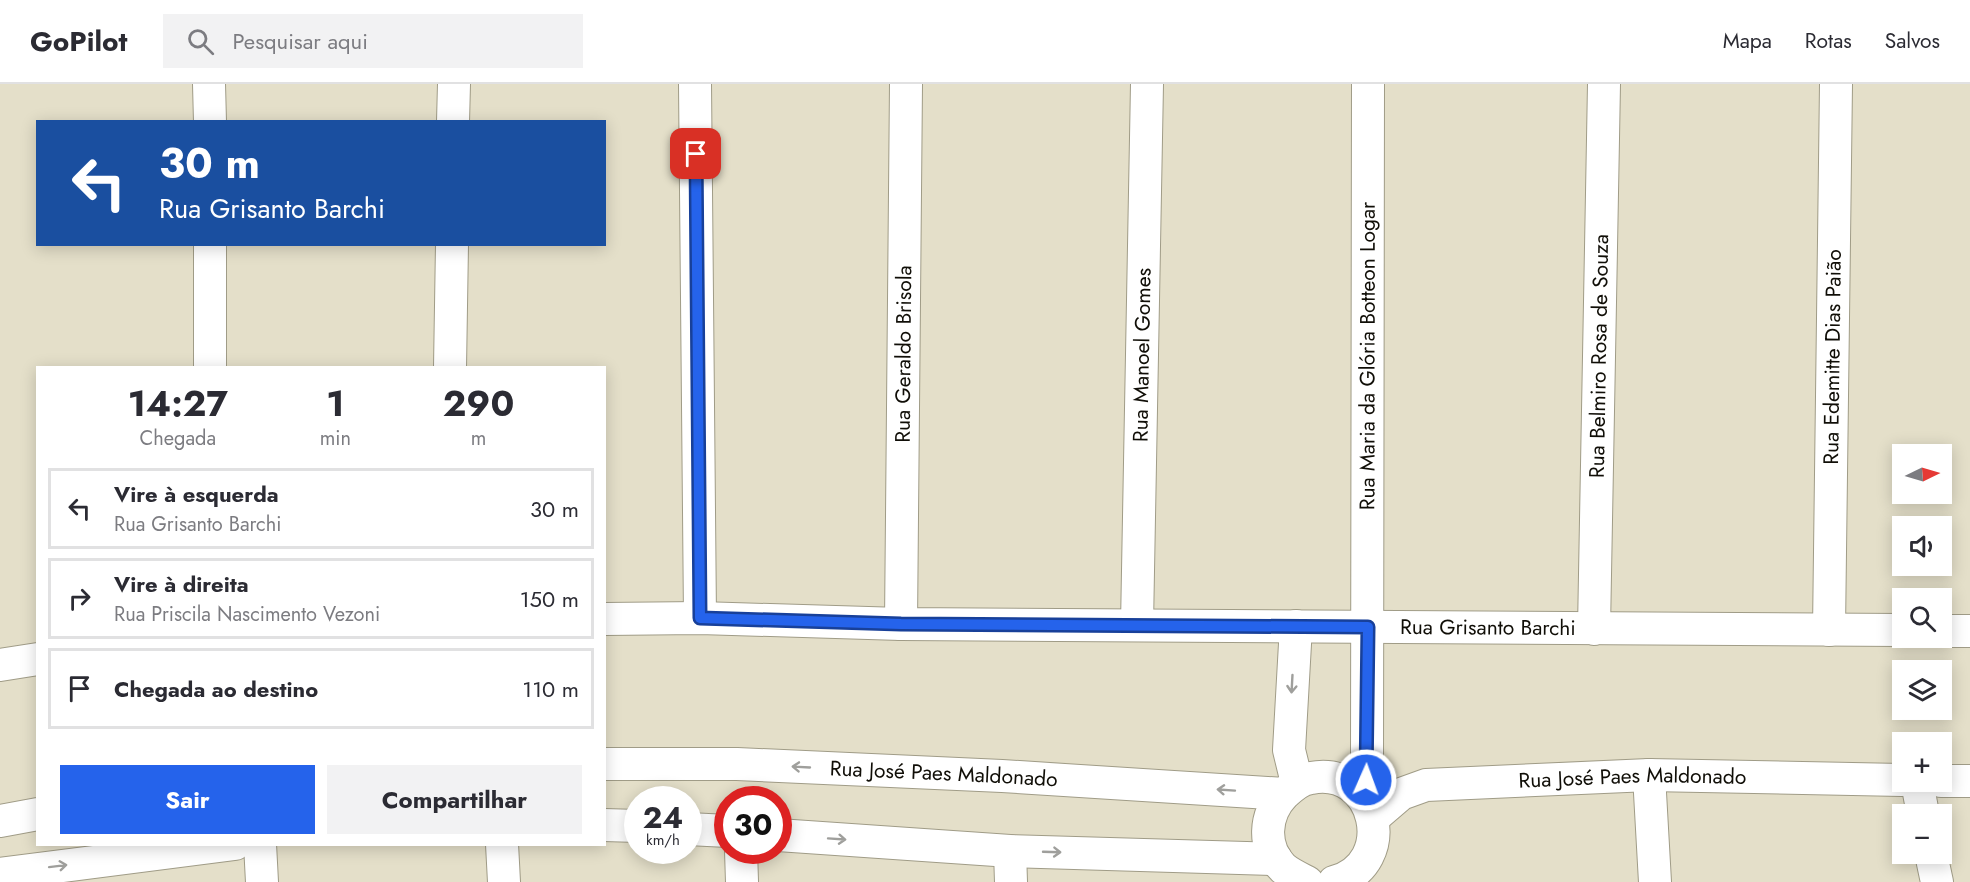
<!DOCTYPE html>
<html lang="pt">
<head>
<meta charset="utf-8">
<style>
  :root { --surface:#fff; --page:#f2f2f3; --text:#2b2b33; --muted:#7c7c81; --line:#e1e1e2; --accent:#2563eb }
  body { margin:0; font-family:Jost,sans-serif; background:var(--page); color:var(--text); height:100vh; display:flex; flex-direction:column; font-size:22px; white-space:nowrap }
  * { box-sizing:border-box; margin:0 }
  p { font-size:20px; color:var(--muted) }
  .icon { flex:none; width:33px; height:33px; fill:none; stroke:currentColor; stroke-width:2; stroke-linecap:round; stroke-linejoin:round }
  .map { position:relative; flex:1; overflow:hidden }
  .panel { position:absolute; left:36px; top:282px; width:570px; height:480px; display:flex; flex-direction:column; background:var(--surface); border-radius:0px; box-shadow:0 3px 15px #0003 }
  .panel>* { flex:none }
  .banner { position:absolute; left:36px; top:36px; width:570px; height:126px; border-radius:0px; box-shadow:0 3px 15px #0003; background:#1a4fa0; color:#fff; overflow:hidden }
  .needle { width:39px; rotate:85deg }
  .fabs { position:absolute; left:1892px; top:360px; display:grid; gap:12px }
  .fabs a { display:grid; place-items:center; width:60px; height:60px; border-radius:0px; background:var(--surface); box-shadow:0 3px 15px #0003; font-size:30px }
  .speed { position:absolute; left:624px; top:702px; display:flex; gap:12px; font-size:30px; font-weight:700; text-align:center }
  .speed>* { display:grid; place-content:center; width:78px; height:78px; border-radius:50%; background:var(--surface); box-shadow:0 3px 15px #0003; line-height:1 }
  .speed small { font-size:15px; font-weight:400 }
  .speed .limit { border:9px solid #d22; background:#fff; color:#111 }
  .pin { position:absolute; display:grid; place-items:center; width:51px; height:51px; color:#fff; margin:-26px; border-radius:12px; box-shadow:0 3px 9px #0006 }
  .me { position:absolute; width:66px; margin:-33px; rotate:2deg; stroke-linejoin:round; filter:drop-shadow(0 0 4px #0008) }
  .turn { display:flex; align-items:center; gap:21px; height:126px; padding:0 24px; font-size:27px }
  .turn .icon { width:78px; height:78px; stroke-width:2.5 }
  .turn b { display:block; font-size:42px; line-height:51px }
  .eta { display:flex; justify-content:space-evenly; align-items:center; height:102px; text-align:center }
  .eta b { font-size:36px; font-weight:700; line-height:42px }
  .action { display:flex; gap:12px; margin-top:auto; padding:12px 24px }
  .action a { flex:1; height:69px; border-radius:0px; background:var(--accent); color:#fff; font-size:24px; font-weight:700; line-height:69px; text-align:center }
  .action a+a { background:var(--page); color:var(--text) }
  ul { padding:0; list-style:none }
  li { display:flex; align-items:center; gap:18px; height:81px; margin:0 12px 9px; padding:0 12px; border:3px solid var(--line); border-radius:0px }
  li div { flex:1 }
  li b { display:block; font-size:22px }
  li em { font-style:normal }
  header { display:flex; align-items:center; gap:36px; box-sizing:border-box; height:84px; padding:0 30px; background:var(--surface); border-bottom:2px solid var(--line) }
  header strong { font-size:28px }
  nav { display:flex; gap:33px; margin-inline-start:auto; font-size:21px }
  .search { width:420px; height:54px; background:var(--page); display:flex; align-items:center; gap:15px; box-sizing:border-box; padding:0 21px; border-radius:0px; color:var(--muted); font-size:22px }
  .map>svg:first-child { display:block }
</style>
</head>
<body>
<header>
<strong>GoPilot</strong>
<div class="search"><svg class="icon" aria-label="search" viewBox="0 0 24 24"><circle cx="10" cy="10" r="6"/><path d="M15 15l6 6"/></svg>Pesquisar aqui</div>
<nav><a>Mapa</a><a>Rotas</a><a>Salvos</a></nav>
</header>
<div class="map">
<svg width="1970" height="798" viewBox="0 0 1970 798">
  <rect width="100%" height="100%" fill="#e4dfc9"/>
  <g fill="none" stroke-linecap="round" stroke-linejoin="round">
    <!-- minor casing -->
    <g stroke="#a09c87" stroke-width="34">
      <g id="minor">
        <polyline points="209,0 210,38"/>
        <polyline points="695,0 700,534"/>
        <polyline points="453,38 454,0"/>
        <polyline points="210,160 210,284"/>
        <polyline points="450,284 452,160"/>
        <path id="s1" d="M604 535 700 534 901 540 1902 546"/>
        <path id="s2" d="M901 540 906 0"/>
        <path id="s3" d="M1137 541 1147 0"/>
        <polyline points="1296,542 1289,666 1297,699"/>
        <path id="s4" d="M1594 545 1604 0"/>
        <path id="s5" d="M1829 546 1836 0"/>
        <polyline points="1941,547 1970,547"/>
        <polyline points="0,581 38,575"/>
        <path id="s6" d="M604 680H737L1002 692 1284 710"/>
        <polyline points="1649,691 1655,798"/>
        <polyline points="1941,697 1970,697"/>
        <polyline points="1917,698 1923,730"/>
        <path id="s7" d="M1366 716 1367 676 1368 0"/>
        <path id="s8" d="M1373 734 1401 710 1426 701 1649 691 1902 696"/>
        <polyline points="0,737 38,730"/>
        <polyline points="604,741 638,742"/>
        <polyline points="688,745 728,747"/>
        <polyline points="778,751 1010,767 1276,775"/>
        <polyline points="260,760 262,798"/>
        <polyline points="502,760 504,798"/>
        <polyline points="741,766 742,798"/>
        <polyline points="1010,767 1011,798"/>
        <polyline points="1931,770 1937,798"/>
        <polyline points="0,790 235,760"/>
        <path d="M1307 798C1299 794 1290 790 1283 784 1262 763 1264 731 1284 710 1292 703 1299 696 1311 694 1377 681 1400 780 1334 798"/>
      </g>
    </g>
    <!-- minor -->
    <use href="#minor" stroke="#fff" stroke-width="32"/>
  </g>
  <!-- one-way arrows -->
  <defs><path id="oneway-shaft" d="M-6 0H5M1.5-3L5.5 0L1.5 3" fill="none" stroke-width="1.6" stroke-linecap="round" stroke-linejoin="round" transform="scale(1.5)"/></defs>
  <g stroke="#9f9f9c">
    <use href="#oneway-shaft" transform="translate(1292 600) rotate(93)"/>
    <use href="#oneway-shaft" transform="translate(801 683) rotate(-177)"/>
    <use href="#oneway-shaft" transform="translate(1226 706) rotate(-176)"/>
    <use href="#oneway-shaft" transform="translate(837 755) rotate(4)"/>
    <use href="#oneway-shaft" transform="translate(1052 768) rotate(2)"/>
    <use href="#oneway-shaft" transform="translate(58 782) rotate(-7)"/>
  </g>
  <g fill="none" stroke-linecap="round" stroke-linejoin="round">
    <!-- route casing -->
    <g stroke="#184099" stroke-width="15">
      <polyline id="route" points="696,70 700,534 901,540 1368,543 1366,696"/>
    </g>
    <!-- route -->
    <use href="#route" stroke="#2563eb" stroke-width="10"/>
  </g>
  <g text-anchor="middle" stroke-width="4.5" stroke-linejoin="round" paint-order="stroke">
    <!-- street labels -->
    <g font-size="21" fill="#100e07" stroke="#f1edd6">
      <text dy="7" stroke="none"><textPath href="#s2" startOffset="270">Rua Geraldo Brisola</textPath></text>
      <text dy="7" stroke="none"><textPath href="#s3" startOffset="270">Rua Manoel Gomes</textPath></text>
      <text dy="7" stroke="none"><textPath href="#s7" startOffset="444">Rua Maria da Glória Botteon Logar</textPath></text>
      <text dy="7" stroke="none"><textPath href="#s4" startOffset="273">Rua Belmiro Rosa de Souza</textPath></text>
      <text dy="7" stroke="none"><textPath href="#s5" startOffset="273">Rua Edemitte Dias Paião</textPath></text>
      <text dy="7" stroke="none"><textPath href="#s1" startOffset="884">Rua Grisanto Barchi</textPath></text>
      <text dy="7" stroke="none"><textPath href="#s6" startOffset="340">Rua José Paes Maldonado</textPath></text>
      <text dy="7" stroke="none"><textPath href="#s8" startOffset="270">Rua José Paes Maldonado</textPath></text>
    </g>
  </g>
</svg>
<div class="fabs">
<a><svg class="needle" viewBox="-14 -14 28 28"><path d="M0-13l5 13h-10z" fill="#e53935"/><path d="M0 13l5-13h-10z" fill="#7c7c81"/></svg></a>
<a><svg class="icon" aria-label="sound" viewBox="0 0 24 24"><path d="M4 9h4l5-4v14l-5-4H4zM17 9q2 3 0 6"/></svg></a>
<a><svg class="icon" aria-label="search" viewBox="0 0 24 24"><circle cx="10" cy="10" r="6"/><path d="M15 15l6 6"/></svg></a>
<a><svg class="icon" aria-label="layers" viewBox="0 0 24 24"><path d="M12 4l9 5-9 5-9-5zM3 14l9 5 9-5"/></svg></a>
<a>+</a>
<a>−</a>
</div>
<div class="speed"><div>24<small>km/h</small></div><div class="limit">30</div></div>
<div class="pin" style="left:696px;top:70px;background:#d93025"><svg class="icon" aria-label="arrive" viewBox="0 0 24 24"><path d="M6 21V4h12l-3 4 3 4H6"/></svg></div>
<svg class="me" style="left:1366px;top:696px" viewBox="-20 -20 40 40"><circle r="17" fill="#2563eb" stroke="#fff" stroke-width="3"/><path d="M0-11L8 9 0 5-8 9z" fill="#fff"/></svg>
<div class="banner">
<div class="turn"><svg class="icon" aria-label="left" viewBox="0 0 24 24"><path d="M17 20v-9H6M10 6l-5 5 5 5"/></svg><div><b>30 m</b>Rua Grisanto Barchi</div></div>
</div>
<section class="panel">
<div class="eta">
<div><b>14:27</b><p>Chegada</p></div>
<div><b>1</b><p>min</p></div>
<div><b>290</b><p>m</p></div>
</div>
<ul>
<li><svg class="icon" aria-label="left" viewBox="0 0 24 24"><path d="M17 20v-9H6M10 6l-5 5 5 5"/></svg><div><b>Vire à esquerda</b><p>Rua Grisanto Barchi</p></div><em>30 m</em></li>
<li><svg class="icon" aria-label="right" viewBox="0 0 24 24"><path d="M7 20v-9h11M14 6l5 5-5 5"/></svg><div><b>Vire à direita</b><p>Rua Priscila Nascimento Vezoni</p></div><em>150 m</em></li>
<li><svg class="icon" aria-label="arrive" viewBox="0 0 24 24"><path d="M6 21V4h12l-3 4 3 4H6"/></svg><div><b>Chegada ao destino</b></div><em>110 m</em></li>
</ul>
<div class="action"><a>Sair</a><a>Compartilhar</a></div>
</section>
</div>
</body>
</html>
